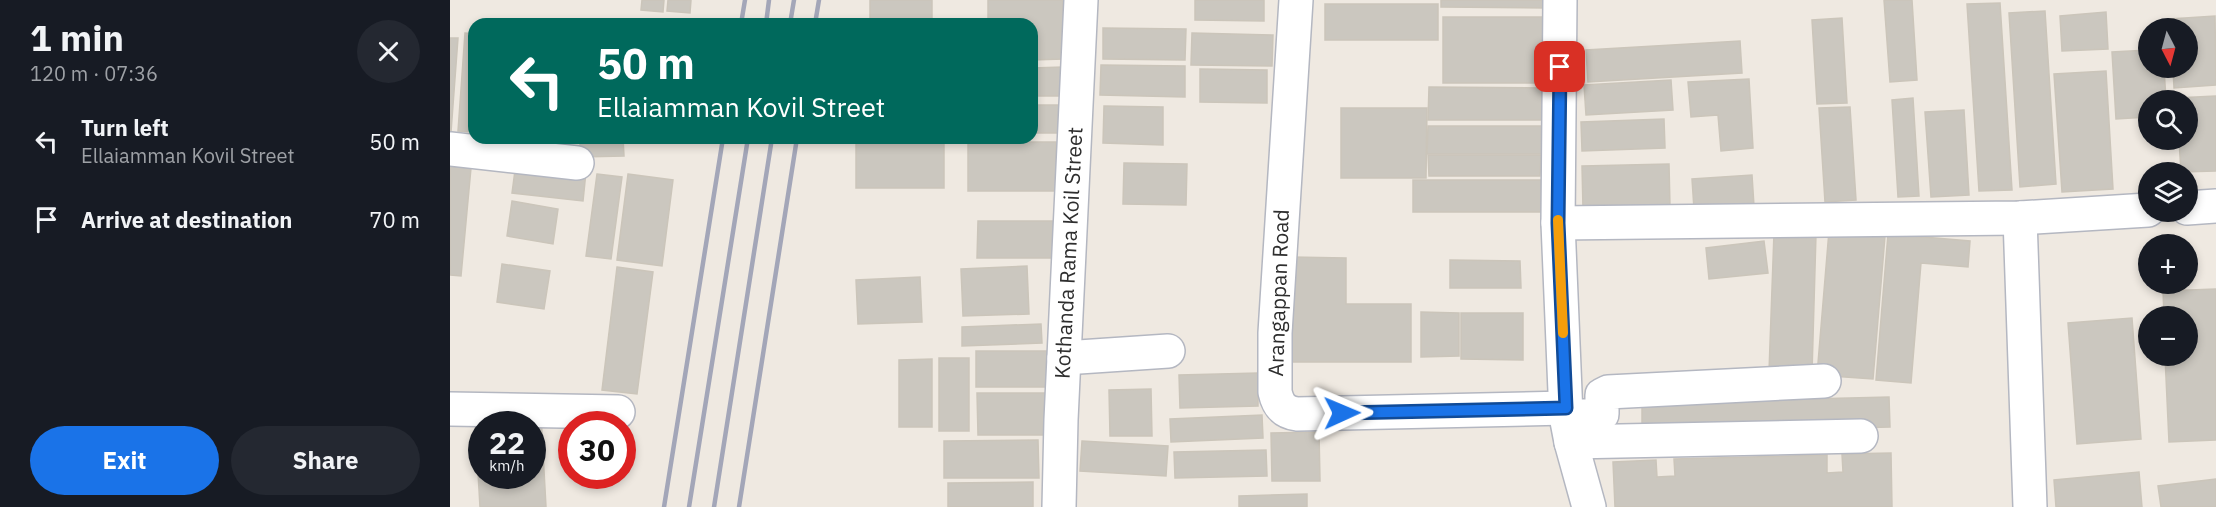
<!DOCTYPE html>
<html lang="en">
<head>
<meta charset="utf-8">
<style>
  :root { --surface:#171b24; --page:#242831; --text:#f1f3f6; --muted:#9ea1a6; --accent:#1a73e8 }
  body { margin:0; font-family:"IBM Plex Sans",sans-serif; background:var(--page); color:var(--text); height:100vh; display:flex; flex-direction:column; font-size:22px; white-space:nowrap }
  * { box-sizing:border-box; margin:0 }
  p { font-size:20px; color:var(--muted) }
  .icon { flex:none; width:33px; height:33px; fill:none; stroke:currentColor; stroke-width:2; stroke-linecap:round; stroke-linejoin:round }
  .map { position:relative; flex:1; overflow:hidden }
  .sheet { display:flex; flex-direction:column; background:var(--surface); width:450px }
  .sheet>* { flex:none }
  .banner { position:absolute; left:18px; top:18px; width:570px; height:126px; border-radius:18px; box-shadow:0 3px 9px #0003; background:#00695c; color:#fff; overflow:hidden }
  .needle { width:39px; rotate:174deg }
  .tools { position:absolute; left:1688px; top:18px; display:grid; gap:12px }
  .tools a { display:grid; place-items:center; width:60px; height:60px; border-radius:50%; background:var(--surface); box-shadow:0 3px 9px #0003; font-size:30px }
  .speed { position:absolute; left:18px; top:411px; display:flex; gap:12px; font-size:30px; font-weight:700; text-align:center }
  .speed>* { display:grid; place-content:center; width:78px; height:78px; border-radius:50%; background:var(--surface); box-shadow:0 3px 9px #0003; line-height:1 }
  .speed small { font-size:15px; font-weight:400 }
  .speed .limit { border:9px solid #d22; background:#fff; color:#111 }
  .pin { position:absolute; display:grid; place-items:center; width:51px; height:51px; color:#fff; margin:-26px; border-radius:12px; box-shadow:0 3px 9px #0006 }
  .me { position:absolute; width:66px; margin:-33px; rotate:89deg; stroke-linejoin:round; filter:drop-shadow(0 0 4px #0008) }
  .turn { display:flex; align-items:center; gap:21px; height:126px; padding:0 30px; font-size:27px }
  .turn .icon { width:78px; height:78px; stroke-width:2.5 }
  .turn b { display:block; font-size:42px; line-height:51px }
  .round { display:grid; place-items:center; flex:none; width:63px; height:63px; border-radius:32px; background:var(--page) }
  .overview { display:flex; align-items:center; justify-content:space-between; height:102px; padding:0 30px }
  h1 { font-size:36px; font-weight:700; line-height:45px }
  .primary-button { display:flex; gap:12px; margin-top:auto; padding:12px 30px }
  .primary-button a { flex:1; height:69px; border-radius:36px; background:var(--accent); color:#fff; font-size:24px; font-weight:700; line-height:69px; text-align:center }
  .primary-button a+a { background:var(--page); color:var(--text) }
  ul { padding:0; list-style:none }
  li { display:flex; align-items:center; gap:18px; height:78px; padding:0 30px }
  li div { flex:1 }
  li b { display:block; font-size:22px }
  li em { font-style:normal }
  main { display:flex; flex:1; min-height:0 }
  .map>svg:first-child { display:block }
</style>
</head>
<body>
<main>
<section class="sheet">
<div class="overview"><div><h1>1 min</h1><p>120 m · 07:36</p></div><a class="round"><svg class="icon" aria-label="close" viewBox="0 0 24 24"><path d="M6 6l12 12M18 6L6 18"/></svg></a></div>
<ul>
<li><svg class="icon" aria-label="left" viewBox="0 0 24 24"><path d="M17 20v-9H6M10 6l-5 5 5 5"/></svg><div><b>Turn left</b><p>Ellaiamman Kovil Street</p></div><em>50 m</em></li>
<li><svg class="icon" aria-label="arrive" viewBox="0 0 24 24"><path d="M6 21V4h12l-3 4 3 4H6"/></svg><div><b>Arrive at destination</b></div><em>70 m</em></li>
</ul>
<div class="primary-button"><a>Exit</a><a>Share</a></div>
</section>
<div class="map">
<svg width="1766" height="507" viewBox="0 0 1766 507">
  <rect width="100%" height="100%" fill="#efe9e1"/>
  <!-- building -->
  <g fill="#cbc7bf" stroke="#cbc5ba" stroke-width="1.5" fill-rule="evenodd">
    <polygon points="192,0 214,0 213,12 191,10"/>
    <polygon points="218,0 241,0 240,13 217,11"/>
    <rect x="420" y="0" width="62" height="24"/>
    <polygon points="538,0 613,0 613,59 582,60 582,24 538,24"/>
    <polygon points="745,0 814,0 814,21 745,20"/>
    <polygon points="991,0 1095,0 1095,8 991,7"/>
    <polygon points="1434,0 1462,0 1467,80 1440,82"/>
    <polygon points="1550,3 1562,190 1529,191 1517,4"/>
    <rect x="875" y="4" width="113" height="36"/>
    <polygon points="1595,11 1606,184 1570,187 1559,13"/>
    <polygon points="1656,12 1658,49 1612,51 1610,16"/>
    <polygon points="1765,16 1766,85 1724,88 1723,68 1737,68 1737,28 1720,28 1720,19"/>
    <polygon points="993,17 1094,17 1093,83 993,83"/>
    <polygon points="1392,18 1397,103 1367,104 1362,20"/>
    <polygon points="653,28 736,29 735,60 653,59"/>
    <polygon points="15,33 24,34 24,132 8,131"/>
    <polygon points="742,33 823,35 822,66 741,65"/>
    <polygon points="0,38 8,38 1,132 0,132"/>
    <polygon points="1290,41 1292,73 1138,82 1136,50"/>
    <polygon points="1698,50 1698,68 1714,68 1716,100 1698,100 1698,117 1666,119 1662,52"/>
    <polygon points="651,65 735,66 735,97 650,95"/>
    <polygon points="613,67 613,96 582,96 582,68"/>
    <polygon points="750,69 817,70 817,103 750,102"/>
    <polygon points="1656,71 1663,189 1612,192 1604,74"/>
    <polygon points="1299,79 1303,148 1271,151 1268,115 1241,117 1238,82"/>
    <polygon points="1221,80 1223,110 1136,115 1134,85"/>
    <polygon points="979,87 1092,88 1092,120 978,120"/>
    <polygon points="1766,96 1766,171 1731,172 1729,140 1737,140 1737,100 1726,100 1726,98"/>
    <polygon points="1463,98 1469,196 1448,197 1442,100"/>
    <rect x="582" y="105" width="28" height="28"/>
    <polygon points="654,106 713,107 713,145 653,143"/>
    <polygon points="1400,107 1406,200 1375,202 1369,108"/>
    <polygon points="891,108 977,108 976,178 891,178"/>
    <polygon points="1514,110 1519,195 1481,197 1475,112"/>
    <polygon points="1214,119 1215,148 1132,151 1131,122"/>
    <polygon points="978,126 1092,126 1092,154 977,154"/>
    <rect x="51" y="138" width="67" height="6"/>
    <polygon points="130,138 173,138 174,156 130,157"/>
    <polygon points="494,140 494,188 406,188 406,141"/>
    <rect x="518" y="142" width="88" height="49"/>
    <polygon points="978,155 1091,155 1090,176 979,176"/>
    <polygon points="66,163 136,172 133,201 62,193"/>
    <polygon points="674,163 737,164 736,205 673,204"/>
    <polygon points="1219,164 1220,207 1133,209 1132,166"/>
    <polygon points="0,166 21,168 11,276 0,275"/>
    <polygon points="147,174 172,177 161,259 136,256"/>
    <polygon points="178,174 223,180 212,266 167,260"/>
    <polygon points="1302,175 1304,206 1244,209 1242,179"/>
    <rect x="963" y="180" width="128" height="32"/>
    <polygon points="62,201 108,209 103,244 57,236"/>
    <polygon points="528,221 605,221 605,258 527,258"/>
    <polygon points="1379,231 1435,236 1423,379 1367,375"/>
    <polygon points="1324,233 1366,234 1362,373 1319,372"/>
    <polygon points="1438,234 1520,241 1518,267 1471,263 1461,383 1426,380"/>
    <polygon points="1314,241 1318,273 1259,279 1256,248"/>
    <polygon points="841,257 896,258 896,304 961,304 961,362 840,362"/>
    <polygon points="1000,260 1070,261 1071,288 1000,288"/>
    <polygon points="52,264 100,271 94,309 47,302"/>
    <polygon points="577,266 579,314 513,316 511,269"/>
    <polygon points="167,267 203,272 187,394 152,390"/>
    <polygon points="470,277 472,322 408,324 406,280"/>
    <polygon points="1766,289 1766,440 1719,442 1715,356 1737,356 1737,316 1714,316 1713,291"/>
    <polygon points="971,312 1009,313 1009,356 971,357"/>
    <polygon points="1011,313 1073,313 1073,360 1011,359"/>
    <polygon points="1682,318 1691,439 1627,444 1618,323"/>
    <polygon points="591,324 592,343 512,346 512,327"/>
    <rect x="526" y="351" width="74" height="36"/>
    <rect x="489" y="358" width="30" height="73"/>
    <polygon points="482,359 482,427 449,427 449,360"/>
    <polygon points="808,373 808,406 730,408 729,375"/>
    <polygon points="701,389 702,436 660,436 659,390"/>
    <polygon points="527,393 598,393 598,435 528,435"/>
    <polygon points="1439,397 1440,427 1192,433 1192,403"/>
    <path d="M91 415 96 507H30L25 420ZM32 424H82V476H32Z"/>
    <polygon points="812,415 813,438 721,442 720,419"/>
    <polygon points="869,432 870,481 822,481 821,433"/>
    <polygon points="588,440 589,478 494,478 494,441"/>
    <polygon points="632,441 718,446 716,476 630,471"/>
    <polygon points="816,450 817,476 725,478 724,452"/>
    <polygon points="1441,453 1442,507 1165,507 1163,462 1206,460 1207,477 1225,476 1224,459 1377,455 1377,473 1393,472 1392,454"/>
    <polygon points="1689,472 1692,507 1606,507 1604,480"/>
    <polygon points="1766,479 1766,507 1711,507 1708,486"/>
    <polygon points="583,482 583,507 498,507 498,483"/>
    <polygon points="857,494 857,507 789,507 789,496"/>
  </g>
  <g fill="none" stroke-linecap="round" stroke-linejoin="round">
    <!-- minor casing -->
    <g stroke="#b4b7c1" stroke-width="36">
      <g id="minor">
        <path d="M846 0 825 333V392C828 405 833 412 847 414L1116 408"/>
        <polyline points="1110,0 1108,223 1116,416 1121,442 1139,507"/>
        <polyline points="0,149 127,163"/>
        <polyline points="1737,208 1766,206"/>
        <polyline points="1570,218 1580,507"/>
        <polyline points="1108,223 1570,218 1698,210"/>
        <polyline points="614,358 718,351"/>
        <polyline points="0,409 168,412"/>
        <polyline points="1116,416 1148,416 1152,414 1152,395 1158,392 1374,381"/>
        <polyline points="1121,442 1411,436"/>
        <polyline points="609,507 611,420 631,0"/>
      </g>
    </g>
    <!-- minor -->
    <use href="#minor" stroke="#fff" stroke-width="33"/>
    <!-- rail -->
    <g stroke="#a3a6b8" stroke-width="4.5">
      <polyline points="291,24 295,0"/>
      <polyline points="316,24 319,0"/>
      <polyline points="340,24 344,0"/>
      <polyline points="365,24 369,0"/>
      <polyline points="214,507 273,138"/>
      <polyline points="239,507 298,138"/>
      <polyline points="264,507 322,138"/>
      <polyline points="289,507 347,138"/>
    </g>
  </g>
  <g fill="none" stroke-linecap="round" stroke-linejoin="round">
    <!-- route casing -->
    <g stroke="#114b97" stroke-width="15">
      <polyline id="route" points="892,413 1116,408 1108,223 1110,67"/>
    </g>
    <!-- route -->
    <use href="#route" stroke="#1a73e8" stroke-width="10"/>
    <!-- slow -->
    <polyline stroke="#f59e0b" stroke-width="10" points="1108,220 1113,333"/>
  </g>
  <g text-anchor="middle" stroke-width="4.5" stroke-linejoin="round" paint-order="stroke">
    <!-- street labels -->
    <g font-size="21" fill="#2e2e2e" stroke="#fff">
      <text transform="translate(619 253) rotate(-87)" y="7">Kothanda Rama Koil Street</text>
      <text transform="translate(829 293) rotate(-88)" y="7">Arangappan Road</text>
    </g>
  </g>
</svg>
<div class="tools">
<a><svg class="needle" viewBox="-14 -14 28 28"><path d="M0-13l5 13h-10z" fill="#e53935"/><path d="M0 13l5-13h-10z" fill="#9ea1a6"/></svg></a>
<a><svg class="icon" aria-label="search" viewBox="0 0 24 24"><circle cx="10" cy="10" r="6"/><path d="M15 15l6 6"/></svg></a>
<a><svg class="icon" aria-label="layers" viewBox="0 0 24 24"><path d="M12 4l9 5-9 5-9-5zM3 14l9 5 9-5"/></svg></a>
<a>+</a>
<a>−</a>
</div>
<div class="speed"><div>22<small>km/h</small></div><div class="limit">30</div></div>
<div class="pin" style="left:1110px;top:67px;background:#d93025"><svg class="icon" aria-label="arrive" viewBox="0 0 24 24"><path d="M6 21V4h12l-3 4 3 4H6"/></svg></div>
<svg class="me" style="left:892px;top:413px" viewBox="-20 -20 40 40"><path d="M0-17L14 15 0 8-14 15z" fill="#1a73e8" stroke="#fff" stroke-width="4"/></svg>
<div class="banner">
<div class="turn"><svg class="icon" aria-label="left" viewBox="0 0 24 24"><path d="M17 20v-9H6M10 6l-5 5 5 5"/></svg><div><b>50 m</b>Ellaiamman Kovil Street</div></div>
</div>
</div>
</main>
</body>
</html>
